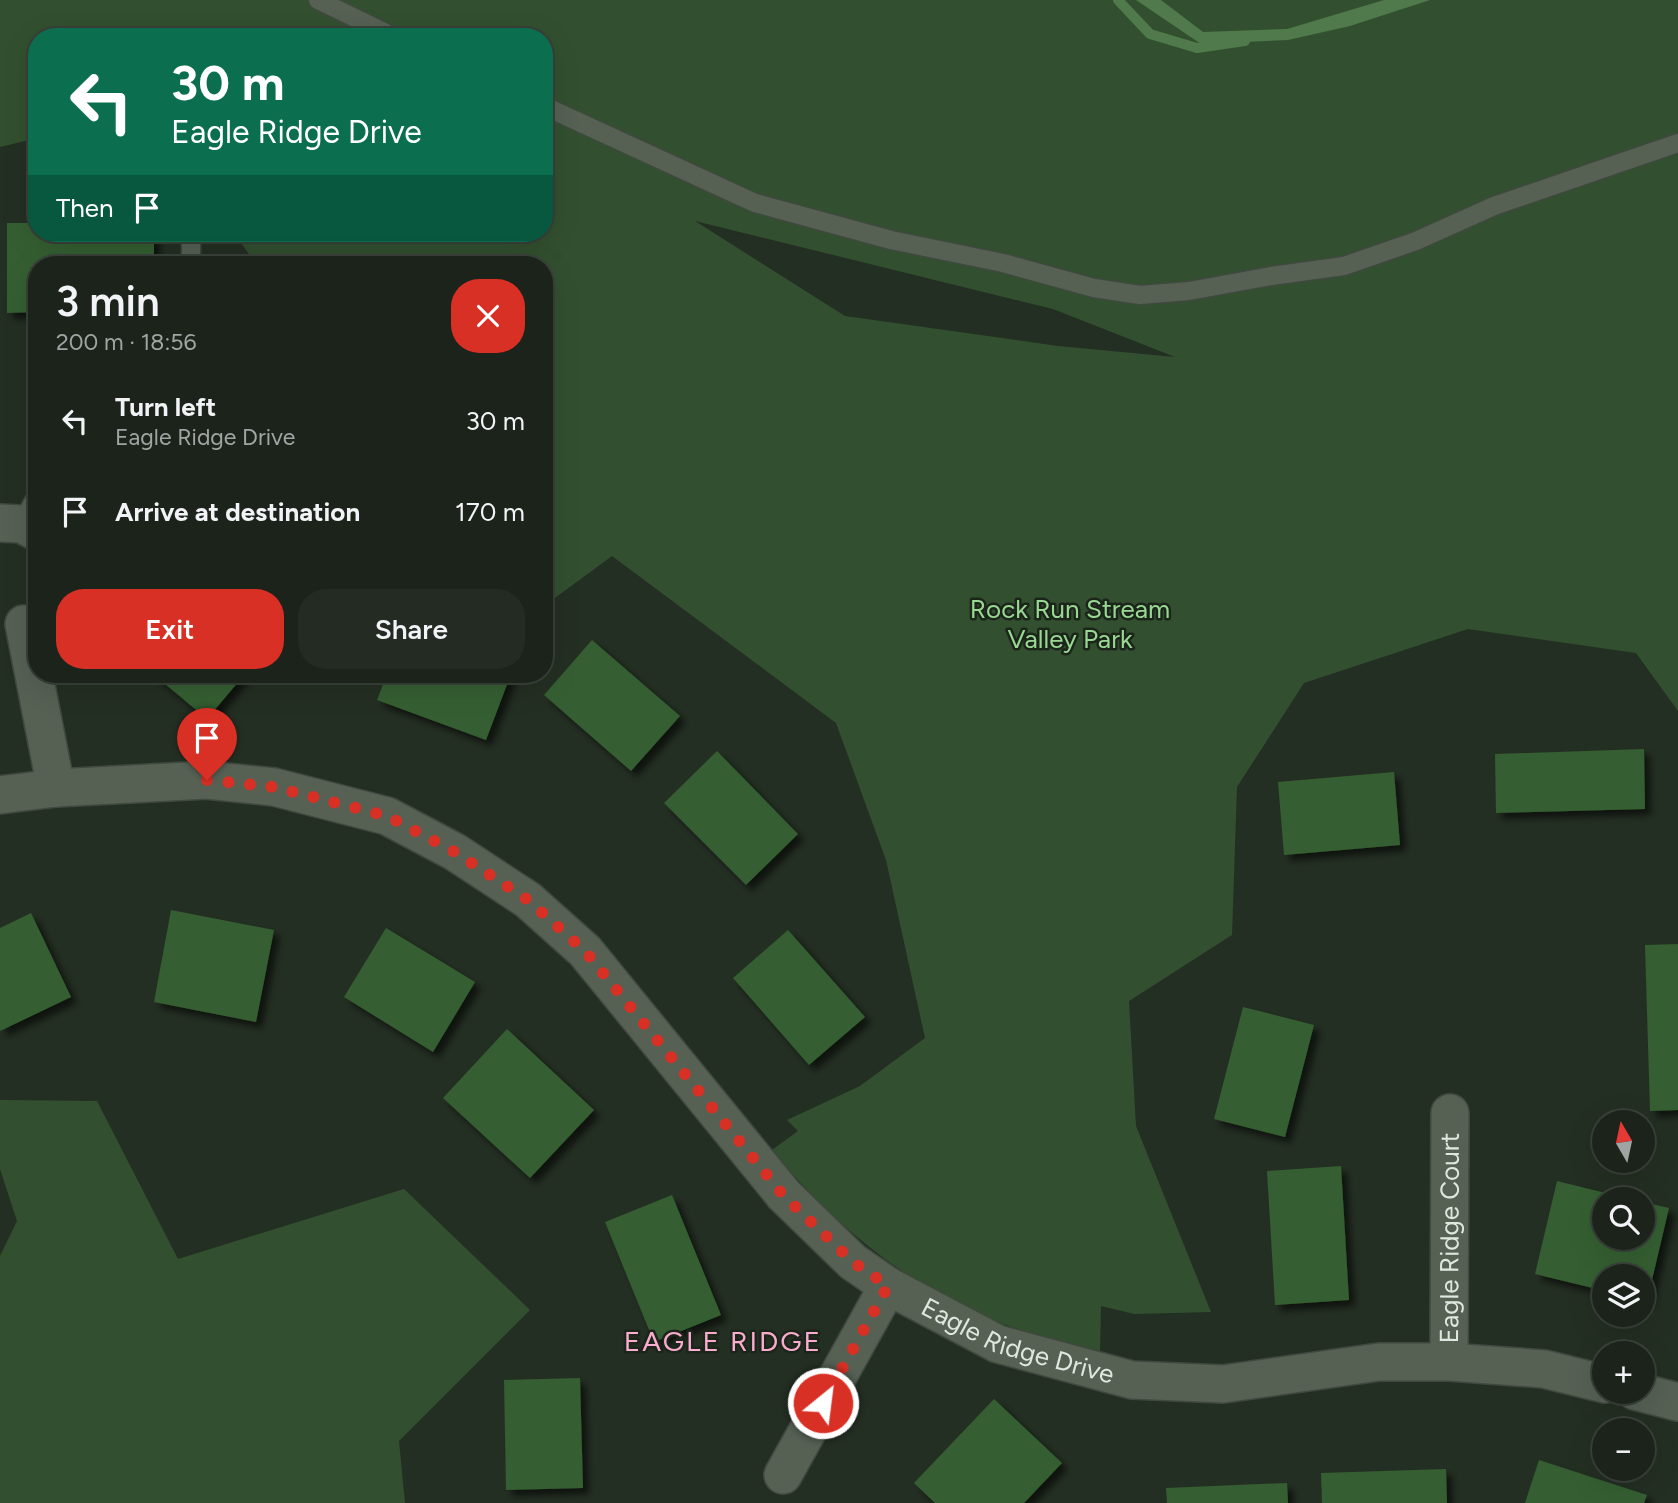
<!DOCTYPE html>
<html lang="en">
<head>
<meta charset="utf-8">
<style>
  :root { --surface:#1b231a; --page:#242b23; --text:#f1f3f6; --muted:#a0a4a2; --line:#394039; --accent:#d93025 }
  body { margin:0; font-family:Figtree,sans-serif; background:var(--page); color:var(--text); height:100vh; display:flex; flex-direction:column; font-size:26px; white-space:nowrap }
  * { box-sizing:border-box; margin:0 }
  p { font-size:23px; color:var(--muted) }
  .icon { flex:none; width:38px; height:38px; fill:none; stroke:currentColor; stroke-width:2; stroke-linecap:round; stroke-linejoin:round }
  .map { position:relative; flex:1; overflow:hidden }
  .sheet { position:absolute; left:28px; top:256px; width:525px; height:427px; display:flex; flex-direction:column; background:var(--surface); border-radius:28px; box-shadow:0 7px 28px #0002,0 0 0 2px var(--line) }
  .sheet>* { flex:none }
  .guide { position:absolute; left:28px; top:28px; width:525px; height:214px; border-radius:28px; box-shadow:0 7px 28px #0002,0 0 0 2px var(--line); background:#0b6e4f; color:#fff; overflow:hidden }
  .needle { width:46px; rotate:351deg }
  .controls { position:absolute; left:1592px; top:1110px; display:grid; gap:14px }
  .controls a { display:grid; place-items:center; width:63px; height:63px; border-radius:50%; background:var(--surface); box-shadow:0 7px 28px #0002,0 0 0 2px var(--line); font-size:35px }
  .pin { position:absolute; display:grid; place-items:center; width:60px; height:60px; color:#fff; margin:-72px -30px; border-radius:50% 50% 50% 0; rotate:-45deg; box-shadow:0 0 7px #0007 }
  .pin .icon { rotate:45deg }
  .me { position:absolute; width:77px; margin:-38px; rotate:29deg; stroke-linejoin:round; filter:drop-shadow(0 0 5px #0008) }
  .turn { display:flex; align-items:center; gap:24px; height:147px; padding:0 28px; font-size:32px }
  .turn .icon { width:91px; height:91px; stroke-width:2.5 }
  .turn b { display:block; font-size:49px; line-height:60px }
  .then { display:flex; align-items:center; height:66px; padding:0 28px; background:#0003; gap:14px; font-size:26px }
  .round { display:grid; place-items:center; flex:none; width:74px; height:74px; border-radius:28px; background:var(--page) }
  .head { display:flex; align-items:center; justify-content:space-between; height:119px; padding:0 28px }
  h1 { font-size:42px; font-weight:600; line-height:52px }
  .button { display:flex; gap:14px; margin-top:auto; padding:14px 28px }
  .button a { flex:1; height:80px; border-radius:28px; background:var(--accent); color:#fff; font-size:28px; font-weight:600; line-height:80px; text-align:center }
  .button a+a { background:var(--page); color:var(--text) }
  ul { padding:0; list-style:none }
  li { display:flex; align-items:center; gap:21px; height:91px; padding:0 28px }
  li div { flex:1 }
  li b { display:block; font-size:26px }
  li em { font-style:normal }
  .map>svg:first-child { display:block }
</style>
</head>
<body>
<div class="map">
<svg width="1678" height="1503" viewBox="0 0 1678 1503">
  <defs>
    <filter id="shadow"><feDropShadow dx="6" dy="6" stdDeviation="3.5" flood-color="#0009"/></filter>
  </defs>
  <rect width="100%" height="100%" fill="#242f23"/>
  <!-- green -->
  <g fill="#32502f" fill-rule="evenodd">
    <path d="M0 0H1678V711L1636 653 1468 629 1304 683 1237 787 1232 935 1129 1001 1136 1126 1211 1312 1134 1314 1101 1306 1100 1351C962 1325 861 1258 772 1150L798 1131 787 1120 860 1086 925 1038 886 860 836 723 612 556 544 606V264H256L234 233H544V37H37V138L0 147ZM695 221 1053 309 1175 357 1058 346 845 316Z"/>
    <polygon points="0,1100 97,1101 178,1259 404,1189 530,1310 399,1441 405,1503 0,1503 0,1256 17,1221 0,1169"/>
  </g>
  <!-- water -->
  <polygon fill="#507a4b" points="1136,0 1161,0 1203,32 1287,29 1384,0 1430,0 1350,26 1288,40 1201,44"/>
  <g fill="none" stroke-linecap="round" stroke-linejoin="round">
    <!-- stream -->
    <polyline stroke="#507a4b" stroke-width="10" points="1118,0 1150,34 1197,48 1245,41"/>
  </g>
  <!-- building -->
  <g fill="#355e30" filter="url(#shadow)">
    <polygon points="7,223 37,223 37,233 154,233 154,264 37,264 37,312 7,313"/>
    <polygon points="592,640 680,716 631,771 544,695"/>
    <polygon points="153,674 245,674 207,719"/>
    <polygon points="387,674 511,674 486,740 377,700"/>
    <polygon points="1644,749 1645,809 1496,813 1495,754"/>
    <polygon points="717,751 798,834 746,885 664,803"/>
    <polygon points="1394,772 1400,845 1284,855 1278,782"/>
    <polygon points="171,910 274,930 256,1022 154,1002"/>
    <polygon points="31,913 71,997 0,1031 0,928"/>
    <polygon points="386,928 475,982 433,1052 344,997"/>
    <polygon points="788,930 865,1017 809,1065 733,978"/>
    <polygon points="1678,944 1678,1110 1650,1111 1645,945"/>
    <polygon points="1243,1007 1314,1025 1285,1137 1214,1119"/>
    <polygon points="507,1029 594,1110 530,1178 443,1098"/>
    <polygon points="1341,1166 1349,1300 1275,1305 1267,1171"/>
    <polygon points="1557,1181 1626,1198 1605,1199 1605,1237 1643,1237 1643,1202 1669,1208 1647,1301 1643,1300 1643,1276 1605,1276 1605,1291 1535,1274"/>
    <polygon points="672,1195 721,1315 654,1342 605,1222"/>
    <polygon points="580,1378 583,1488 506,1490 504,1380"/>
    <polygon points="994,1399 1062,1463 1024,1503 935,1503 914,1483"/>
    <polygon points="1539,1460 1647,1495 1644,1503 1525,1503"/>
    <polygon points="1446,1469 1447,1503 1322,1503 1321,1473"/>
    <polygon points="1287,1483 1288,1503 1167,1503 1166,1488"/>
  </g>
  <g fill="none" stroke-linecap="round" stroke-linejoin="round">
    <!-- service casing -->
    <g stroke="#40493f" stroke-width="21">
      <g id="service">
        <polyline points="318,0 394,37"/>
        <polyline points="544,106 755,203 891,240 1003,263 1094,288 1140,295 1189,291 1271,276 1344,266 1416,241 1494,206 1678,143"/>
        <polyline points="191,264 191,242"/>
        <polyline points="21,524 37,496"/>
      </g>
    </g>
    <!-- minor casing -->
    <g stroke="#40493f" stroke-width="40">
      <g id="minor">
        <polyline points="0,523 21,524 37,532"/>
        <polyline points="24,624 56,788"/>
        <path id="s1" d="M0 795 56 788 207 780 274 787 387 816 455 852 528 900 585 951 784 1195 853 1262 888 1286 998 1344 1132 1380 1223 1384 1379 1362H1449L1544 1369 1605 1384"/>
        <path id="s2" d="M1449 1362 1450 1113"/>
        <polyline points="1635,1391 1678,1402"/>
        <polyline points="783,1475 888,1286"/>
      </g>
    </g>
    <!-- service -->
    <use href="#service" stroke="#566154" stroke-width="18"/>
    <!-- minor -->
    <use href="#minor" stroke="#566154" stroke-width="37"/>
  </g>
  <g fill="none" stroke-linecap="round" stroke-linejoin="round">
    <!-- route -->
    <polyline stroke="#d93025" stroke-width="12" stroke-dasharray="0 21.6" points="207,780 274,787 387,816 455,852 528,900 585,951 783,1195 853,1262 888,1286 823,1403"/>
  </g>
  <g text-anchor="middle" stroke-width="5" stroke-linejoin="round" paint-order="stroke">
    <!-- park labels -->
    <g font-size="26" fill="#99d892" stroke="#1b251a">
      <text x="1070" y="618">Rock Run Stream<tspan x="1070" dy="30">Valley Park</tspan></text>
    </g>
    <!-- street labels -->
    <g font-size="26" fill="#e0e7df" stroke="#1b251a">
      <text dy="9" stroke="none"><textPath href="#s2" startOffset="124">Eagle Ridge Court</textPath></text>
      <text dy="9" stroke="none"><textPath href="#s1" startOffset="1228">Eagle Ridge Drive</textPath></text>
    </g>
    <!-- neighbourhood labels -->
    <g font-size="28" letter-spacing="2" fill="#faacce" stroke="#1b251a">
      <text x="723" y="1351">EAGLE RIDGE</text>
    </g>
  </g>
</svg>
<div class="controls">
<a><svg class="needle" viewBox="-14 -14 28 28"><path d="M0-13l5 13h-10z" fill="#e53935"/><path d="M0 13l5-13h-10z" fill="#a0a4a2"/></svg></a>
<a><svg class="icon" aria-label="search" viewBox="0 0 24 24"><circle cx="10" cy="10" r="6"/><path d="M15 15l6 6"/></svg></a>
<a><svg class="icon" aria-label="layers" viewBox="0 0 24 24"><path d="M12 4l9 5-9 5-9-5zM3 14l9 5 9-5"/></svg></a>
<a>+</a>
<a>−</a>
</div>
<div class="pin" style="left:207px;top:780px;background:#d93025"><svg class="icon" aria-label="arrive" viewBox="0 0 24 24"><path d="M6 21V4h12l-3 4 3 4H6"/></svg></div>
<svg class="me" style="left:823px;top:1403px" viewBox="-20 -20 40 40"><circle r="17" fill="#d93025" stroke="#fff" stroke-width="3"/><path d="M0-11L8 9 0 5-8 9z" fill="#fff"/></svg>
<div class="guide">
<div class="turn"><svg class="icon" aria-label="left" viewBox="0 0 24 24"><path d="M17 20v-9H6M10 6l-5 5 5 5"/></svg><div><b>30 m</b>Eagle Ridge Drive</div></div>
<div class="then">Then<svg class="icon" aria-label="arrive" viewBox="0 0 24 24"><path d="M6 21V4h12l-3 4 3 4H6"/></svg></div>
</div>
<section class="sheet">
<div class="head"><div><h1>3 min</h1><p>200 m · 18:56</p></div><a class="round" style="background:#d93025;color:#fff"><svg class="icon" aria-label="close" viewBox="0 0 24 24"><path d="M6 6l12 12M18 6L6 18"/></svg></a></div>
<ul>
<li><svg class="icon" aria-label="left" viewBox="0 0 24 24"><path d="M17 20v-9H6M10 6l-5 5 5 5"/></svg><div><b>Turn left</b><p>Eagle Ridge Drive</p></div><em>30 m</em></li>
<li><svg class="icon" aria-label="arrive" viewBox="0 0 24 24"><path d="M6 21V4h12l-3 4 3 4H6"/></svg><div><b>Arrive at destination</b></div><em>170 m</em></li>
</ul>
<div class="button"><a>Exit</a><a>Share</a></div>
</section>
</div>
</body>
</html>
